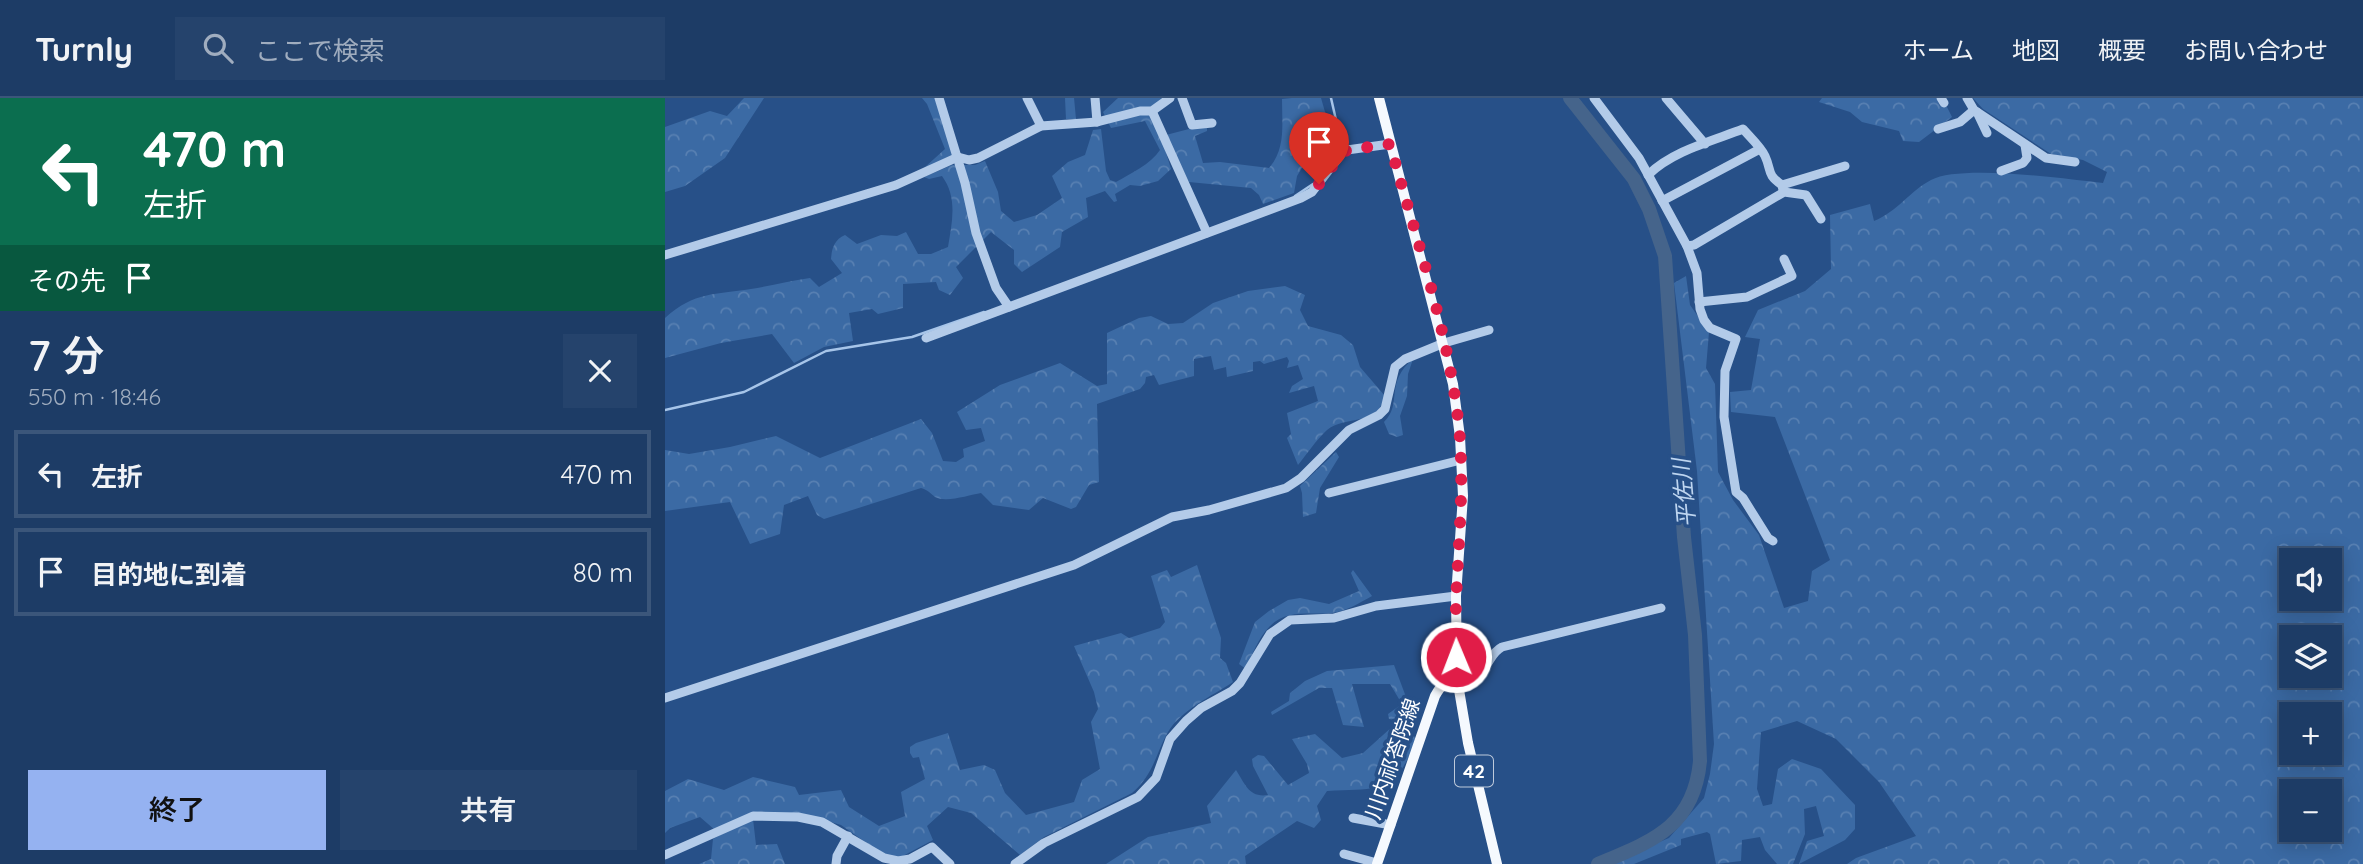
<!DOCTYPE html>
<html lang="ja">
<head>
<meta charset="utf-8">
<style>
  :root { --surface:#1d3c66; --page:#25436c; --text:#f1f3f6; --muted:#a0adbf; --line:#3b567a; --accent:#95b2f1 }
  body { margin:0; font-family:Quicksand,"Noto Sans JP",sans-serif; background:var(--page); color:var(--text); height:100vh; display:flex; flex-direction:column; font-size:26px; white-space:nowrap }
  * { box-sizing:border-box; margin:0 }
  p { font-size:23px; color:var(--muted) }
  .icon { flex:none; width:38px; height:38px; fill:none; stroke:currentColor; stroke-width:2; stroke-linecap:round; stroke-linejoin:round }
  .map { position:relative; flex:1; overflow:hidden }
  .sheet { display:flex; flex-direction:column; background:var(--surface); width:665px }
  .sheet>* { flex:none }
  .top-card { background:#0b6e4f; color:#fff; overflow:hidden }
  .fabs { position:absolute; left:1614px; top:450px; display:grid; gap:14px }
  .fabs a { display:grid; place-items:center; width:63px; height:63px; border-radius:0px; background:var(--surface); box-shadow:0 4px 18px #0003,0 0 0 2px var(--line); font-size:35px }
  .pin { position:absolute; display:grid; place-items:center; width:60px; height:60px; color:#fff; margin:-72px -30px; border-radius:50% 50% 50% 0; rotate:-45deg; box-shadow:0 0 7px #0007 }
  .pin .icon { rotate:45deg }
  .me { position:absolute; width:77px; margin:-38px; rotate:359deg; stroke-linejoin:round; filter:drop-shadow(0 0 5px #0008) }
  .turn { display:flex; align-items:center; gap:24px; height:147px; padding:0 28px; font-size:32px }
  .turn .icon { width:91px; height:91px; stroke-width:2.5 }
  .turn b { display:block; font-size:49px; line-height:60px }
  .then { display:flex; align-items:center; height:66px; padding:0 28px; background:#0003; gap:14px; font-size:26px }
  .round { display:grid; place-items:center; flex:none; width:74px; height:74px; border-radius:0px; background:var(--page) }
  .summary { display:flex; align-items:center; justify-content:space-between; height:119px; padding:0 28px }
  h1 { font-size:42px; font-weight:600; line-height:52px }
  .primary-button { display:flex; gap:14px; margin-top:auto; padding:14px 28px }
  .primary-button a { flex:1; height:80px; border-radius:0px; background:var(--accent); color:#111; font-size:28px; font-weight:600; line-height:80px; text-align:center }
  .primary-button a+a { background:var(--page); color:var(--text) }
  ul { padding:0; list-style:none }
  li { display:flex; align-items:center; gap:21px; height:88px; margin:0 14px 10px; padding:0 14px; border:4px solid var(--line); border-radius:0px }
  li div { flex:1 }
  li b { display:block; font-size:26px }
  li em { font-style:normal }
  header { display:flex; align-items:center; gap:42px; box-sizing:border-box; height:98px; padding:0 35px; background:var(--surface); border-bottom:2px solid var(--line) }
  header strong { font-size:33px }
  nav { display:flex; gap:38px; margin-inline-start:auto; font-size:24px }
  .search { width:490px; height:63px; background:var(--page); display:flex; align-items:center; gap:18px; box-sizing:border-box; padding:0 24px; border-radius:0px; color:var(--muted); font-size:26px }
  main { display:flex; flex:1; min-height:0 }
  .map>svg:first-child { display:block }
</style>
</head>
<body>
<header>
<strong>Turnly</strong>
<div class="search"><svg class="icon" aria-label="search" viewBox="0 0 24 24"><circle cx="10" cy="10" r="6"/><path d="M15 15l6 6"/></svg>ここで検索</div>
<nav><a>ホーム</a><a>地図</a><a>概要</a><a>お問い合わせ</a></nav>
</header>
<main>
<section class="sheet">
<div class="top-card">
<div class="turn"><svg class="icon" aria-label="left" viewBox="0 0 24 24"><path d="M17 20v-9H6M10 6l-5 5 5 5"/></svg><div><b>470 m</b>左折</div></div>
<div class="then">その先<svg class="icon" aria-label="arrive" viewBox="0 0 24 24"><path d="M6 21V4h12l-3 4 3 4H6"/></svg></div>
</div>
<div class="summary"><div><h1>7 分</h1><p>550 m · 18:46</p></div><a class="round"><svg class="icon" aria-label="close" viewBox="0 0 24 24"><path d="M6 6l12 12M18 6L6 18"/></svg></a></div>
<ul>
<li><svg class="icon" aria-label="left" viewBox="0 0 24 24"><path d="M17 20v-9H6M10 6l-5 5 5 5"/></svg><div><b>左折</b></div><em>470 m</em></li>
<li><svg class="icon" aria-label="arrive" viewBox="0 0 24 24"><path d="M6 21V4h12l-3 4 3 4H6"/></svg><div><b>目的地に到着</b></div><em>80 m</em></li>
</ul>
<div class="primary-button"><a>終了</a><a>共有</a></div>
</section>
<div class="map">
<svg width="1698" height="766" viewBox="0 0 1698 766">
  <defs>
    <pattern id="forest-crowns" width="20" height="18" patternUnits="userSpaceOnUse" patternTransform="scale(1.75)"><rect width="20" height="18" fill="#3b6aa4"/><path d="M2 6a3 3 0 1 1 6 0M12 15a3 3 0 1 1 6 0" fill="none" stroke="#5880b2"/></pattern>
  </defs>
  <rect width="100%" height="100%" fill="#275088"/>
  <!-- forest -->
  <g fill="url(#forest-crowns)" fill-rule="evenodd">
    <polygon points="79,0 99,0 60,60 20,88 0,94 0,29 45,13 62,18"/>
    <polygon points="257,0 272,0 289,58 259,70 280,51 262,6"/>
    <polygon points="400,0 409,0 411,21 401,21"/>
    <path d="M453 0H499L487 9 506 71 493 83 475 88 465 87 450 96 452 103 449 104 440 93 421 100 423 119 397 134 395 149 357 174 349 166V152L326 134 291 169 298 180 285 197 274 192 271 184 238 186V210L213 216 207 211 184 215 188 243 159 249 129 265 107 236 56 245 0 260V220C30 193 50 197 86 191 105 188 125 183 145 180L154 189 177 175 166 161C167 150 169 142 180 137L192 146 216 137 232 138 241 134 253 156H266L283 149C287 124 293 100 277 78L264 81 259 79 287 67H310L320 63 333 94 336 113 349 124 372 117 397 100 387 78 403 64 420 57 428 32 436 31 441 73 445 82 451 84C465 76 486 66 495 52L480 23 446 30 438 14Z"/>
    <path d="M627 0H656L664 28 659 44 640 65 632 78 629 95 598 106 594 97 586 90 524 84 501 37 524 31 542 29V33L530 38 538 65 555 64 604 70C621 51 617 26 617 1Z"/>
    <polygon points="1157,0 1271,0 1275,8 1282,9 1287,19 1254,44 1238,43 1234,33 1197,24 1185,14 1154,4"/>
    <path d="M1308 0H1698V766H1182L1191 760 1251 738 1214 684 1171 641 1132 623 1096 634 1092 691 1098 708 1107 706 1113 671 1127 661 1156 671 1190 707V731L1180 742 1134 766 1142 743 1159 738 1151 708 1139 711 1140 736 1128 766H1112L1100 752 1095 739 1077 742 1076 763 1051 766 1045 736 1042 734 1016 741V747L969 766H942L1004 740 1039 700 1045 676 1049 646 1032 373 1009 185 1021 178 1025 207 1044 234 1041 270 1050 286 1053 374 1068 402 1094 437 1119 510 1143 503 1147 473 1165 462 1110 319 1066 314 1065 294 1086 292 1095 241 1080 239 1093 212 1140 193 1166 171 1165 117 1205 106 1209 123C1232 114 1245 93 1266 82 1296 66 1401 81 1438 85L1442 74 1418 62 1386 56 1318 11ZM1626 462H1664V500H1626ZM1626 539H1664V578H1626ZM1626 616H1664V654H1626ZM1626 693H1664V732H1626Z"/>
    <path d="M620 188 640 197 635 212 643 228 676 237 688 247 695 269 720 298C713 329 680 317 662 332 651 342 642 356 633 367L622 340 626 336 622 315 653 303 649 288 624 295 627 288 638 281 633 267 622 270 624 263 622 259 599 266 595 263 588 264V273L562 279 561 269 549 272 546 258 529 261V278L494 287 489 277 481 279 480 285 475 291 432 306 434 384 424 387 411 409 406 411 378 400 364 412 328 407 316 395C304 397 281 405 270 399 265 395 263 392 256 390L159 421 152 417 143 398 119 407 115 436 85 446 65 404 0 413V352L24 356 65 349 111 338 155 360 256 321 267 335 278 363 291 364 299 359 298 351 320 343 316 330 301 332 292 314 335 287 395 265 432 288 442 286V235L474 220 486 218 503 226 518 225 548 205 583 193Z"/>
    <path d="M748 261 743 276 742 298 735 318 738 337 732 339 724 336 719 324C738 306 719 285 748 261Z"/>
    <polygon points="671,354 674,359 655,390 651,415 638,419 637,395 635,388"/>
    <path d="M532 467 556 540 555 560 561 565 568 584C547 598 516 612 503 634 490 657 489 676 467 695L379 739 355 757 306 715 283 709 262 728 268 742 236 759 225 758 213 753 176 727 142 717 96 715 50 732 35 719 5 730 0 735V693L23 681 59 692 88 679 130 689 134 697 176 692 184 709 214 728 240 718 236 694 260 681 254 659 248 660 245 655V649L251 645 283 635 295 672 319 667 330 672 340 695 361 717 409 704 417 682 435 671 426 624 433 611 429 594 409 548 456 535 464 540 495 530 500 524 486 478 502 472 506 479Z"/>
    <path d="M688 472 707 498C694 505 682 513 667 515 645 517 622 511 605 528 593 540 587 557 581 571L574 566 590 524 604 513 623 502 635 500 664 506 694 493 686 475Z"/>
    <polygon points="729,567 744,607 730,622 724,621 723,616 737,606 725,586 687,586 699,629 678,627 667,590 654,590 607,617 606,614 624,603 625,595 640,583 662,573"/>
    <path d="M728 628 735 644 744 646 745 638H749L751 643C729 697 714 690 662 693L652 708 656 722 649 730 632 723 580 758 581 766H441L483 739 546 725 542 708 571 672C580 686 584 700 603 697L588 668 587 661 593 657 599 658 623 687 644 675 642 666 627 641 650 636 677 660 698 655Z"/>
    <polygon points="88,721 91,747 112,746 120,766 34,766 46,761 48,741 80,723"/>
  </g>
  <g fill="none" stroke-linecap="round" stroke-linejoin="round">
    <!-- stream -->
    <g stroke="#a7c5e9" stroke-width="2.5">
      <polyline points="666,0 676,44 671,56"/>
      <polyline points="630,98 648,86"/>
      <polyline points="0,312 79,294 161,253 247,239 319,214"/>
    </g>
    <!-- river -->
    <path stroke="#45648b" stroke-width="14" d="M905 0 969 81 984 111 1000 158 1019 439 1030 537 1035 663C1029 729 987 743 933 766"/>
    <!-- minor -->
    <g stroke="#b3cbe9" stroke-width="9">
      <polyline points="274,0 300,85 311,135 331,190 344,209"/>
      <polyline points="362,0 376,28"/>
      <polyline points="430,0 432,24"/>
      <polyline points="517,0 527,27 547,25"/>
      <polyline points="929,0 974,60 1022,148 1029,147 1119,94 1141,97 1156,121"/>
      <polyline points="1001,0 1040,46"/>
      <polyline points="1276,0 1279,5"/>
      <polyline points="1302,0 1309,12 1381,60 1410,64"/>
      <polyline points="487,13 542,135"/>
      <polyline points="1312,14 1322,35"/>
      <polyline points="1273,31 1295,24 1309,12"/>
      <polyline points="1336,73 1358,65 1362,60 1360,47"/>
      <path d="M983 77C1007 53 1047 43 1078 31 1085 39 1096 49 1100 58 1107 73 1101 76 1117 87"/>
      <polyline points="1118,92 1117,87 1180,68"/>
      <polyline points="997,103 1095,51"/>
      <polyline points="1022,148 1032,175 1035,211 1039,222 1045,230 1071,241 1060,273 1059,319 1071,394 1078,400 1103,440 1108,443"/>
      <polyline points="0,157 231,87 293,59 304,62 313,60 376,28 432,24 475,13 487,13 505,0"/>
      <polyline points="1034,204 1082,199 1127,178 1119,161"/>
      <polyline points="261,240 636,100 647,94 677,55 682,52 725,46"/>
      <polyline points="664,395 796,362"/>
      <path d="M792 580C799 578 808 578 814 574 825 568 825 555 837 549L996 510"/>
      <polyline points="0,600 409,467 507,419 544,412 621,390 636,380 684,332 714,317 720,311 730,269 740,261 779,245 824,232"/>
      <polyline points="688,720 726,727"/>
      <polyline points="679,756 712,765"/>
      <polyline points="0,757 88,718 133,719 157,724 219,760 233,763 245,761 267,749 285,766"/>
      <polyline points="171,766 172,758 183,738"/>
      <polyline points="350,766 379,745 473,699 491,680 505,641 521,623 536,610 567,593 575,585 605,536 625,522 669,520 711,508 791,498"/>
    </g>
    <!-- major -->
    <g stroke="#f5f9fe" stroke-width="10">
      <polyline points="714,0 788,286 795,339 798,398 791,498 792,580 803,645 832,766"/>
      <path d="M712 766 770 598C775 589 781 581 792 580"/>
    </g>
  </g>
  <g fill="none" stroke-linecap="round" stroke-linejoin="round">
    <!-- route -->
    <path stroke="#e11d48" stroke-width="12" stroke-dasharray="0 21.6" d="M654 86 677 55 682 52 725 46C751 141 787 243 795 341 800 414 788 486 791 559"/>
  </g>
  <g text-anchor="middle" stroke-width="7" stroke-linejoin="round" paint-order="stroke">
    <!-- shield labels -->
    <rect fill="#275088" stroke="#becadb" stroke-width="2" x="790" y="657.5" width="38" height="31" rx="5"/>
    <g font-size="19" font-weight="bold" fill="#fff">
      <text x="809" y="680">42</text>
    </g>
    <!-- street labels -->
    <g font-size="21" fill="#fff" stroke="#275088">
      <text transform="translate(728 661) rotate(-71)" y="7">川内祁答院線</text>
    </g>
    <!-- water labels -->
    <g font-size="23" font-style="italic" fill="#bed5f0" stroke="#275088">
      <text transform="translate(1019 395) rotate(-95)" y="8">平佐川</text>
    </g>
  </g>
</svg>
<div class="fabs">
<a><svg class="icon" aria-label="sound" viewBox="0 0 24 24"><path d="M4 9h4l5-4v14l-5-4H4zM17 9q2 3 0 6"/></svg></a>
<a><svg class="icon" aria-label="layers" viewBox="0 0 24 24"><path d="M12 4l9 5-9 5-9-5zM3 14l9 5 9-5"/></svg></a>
<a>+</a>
<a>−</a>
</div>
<div class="pin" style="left:654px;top:86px;background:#d93025"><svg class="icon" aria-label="arrive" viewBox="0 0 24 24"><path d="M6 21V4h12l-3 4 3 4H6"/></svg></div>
<svg class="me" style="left:791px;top:559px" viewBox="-20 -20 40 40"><circle r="17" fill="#e11d48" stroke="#fff" stroke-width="3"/><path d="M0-11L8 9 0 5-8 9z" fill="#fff"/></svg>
</div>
</main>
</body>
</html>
